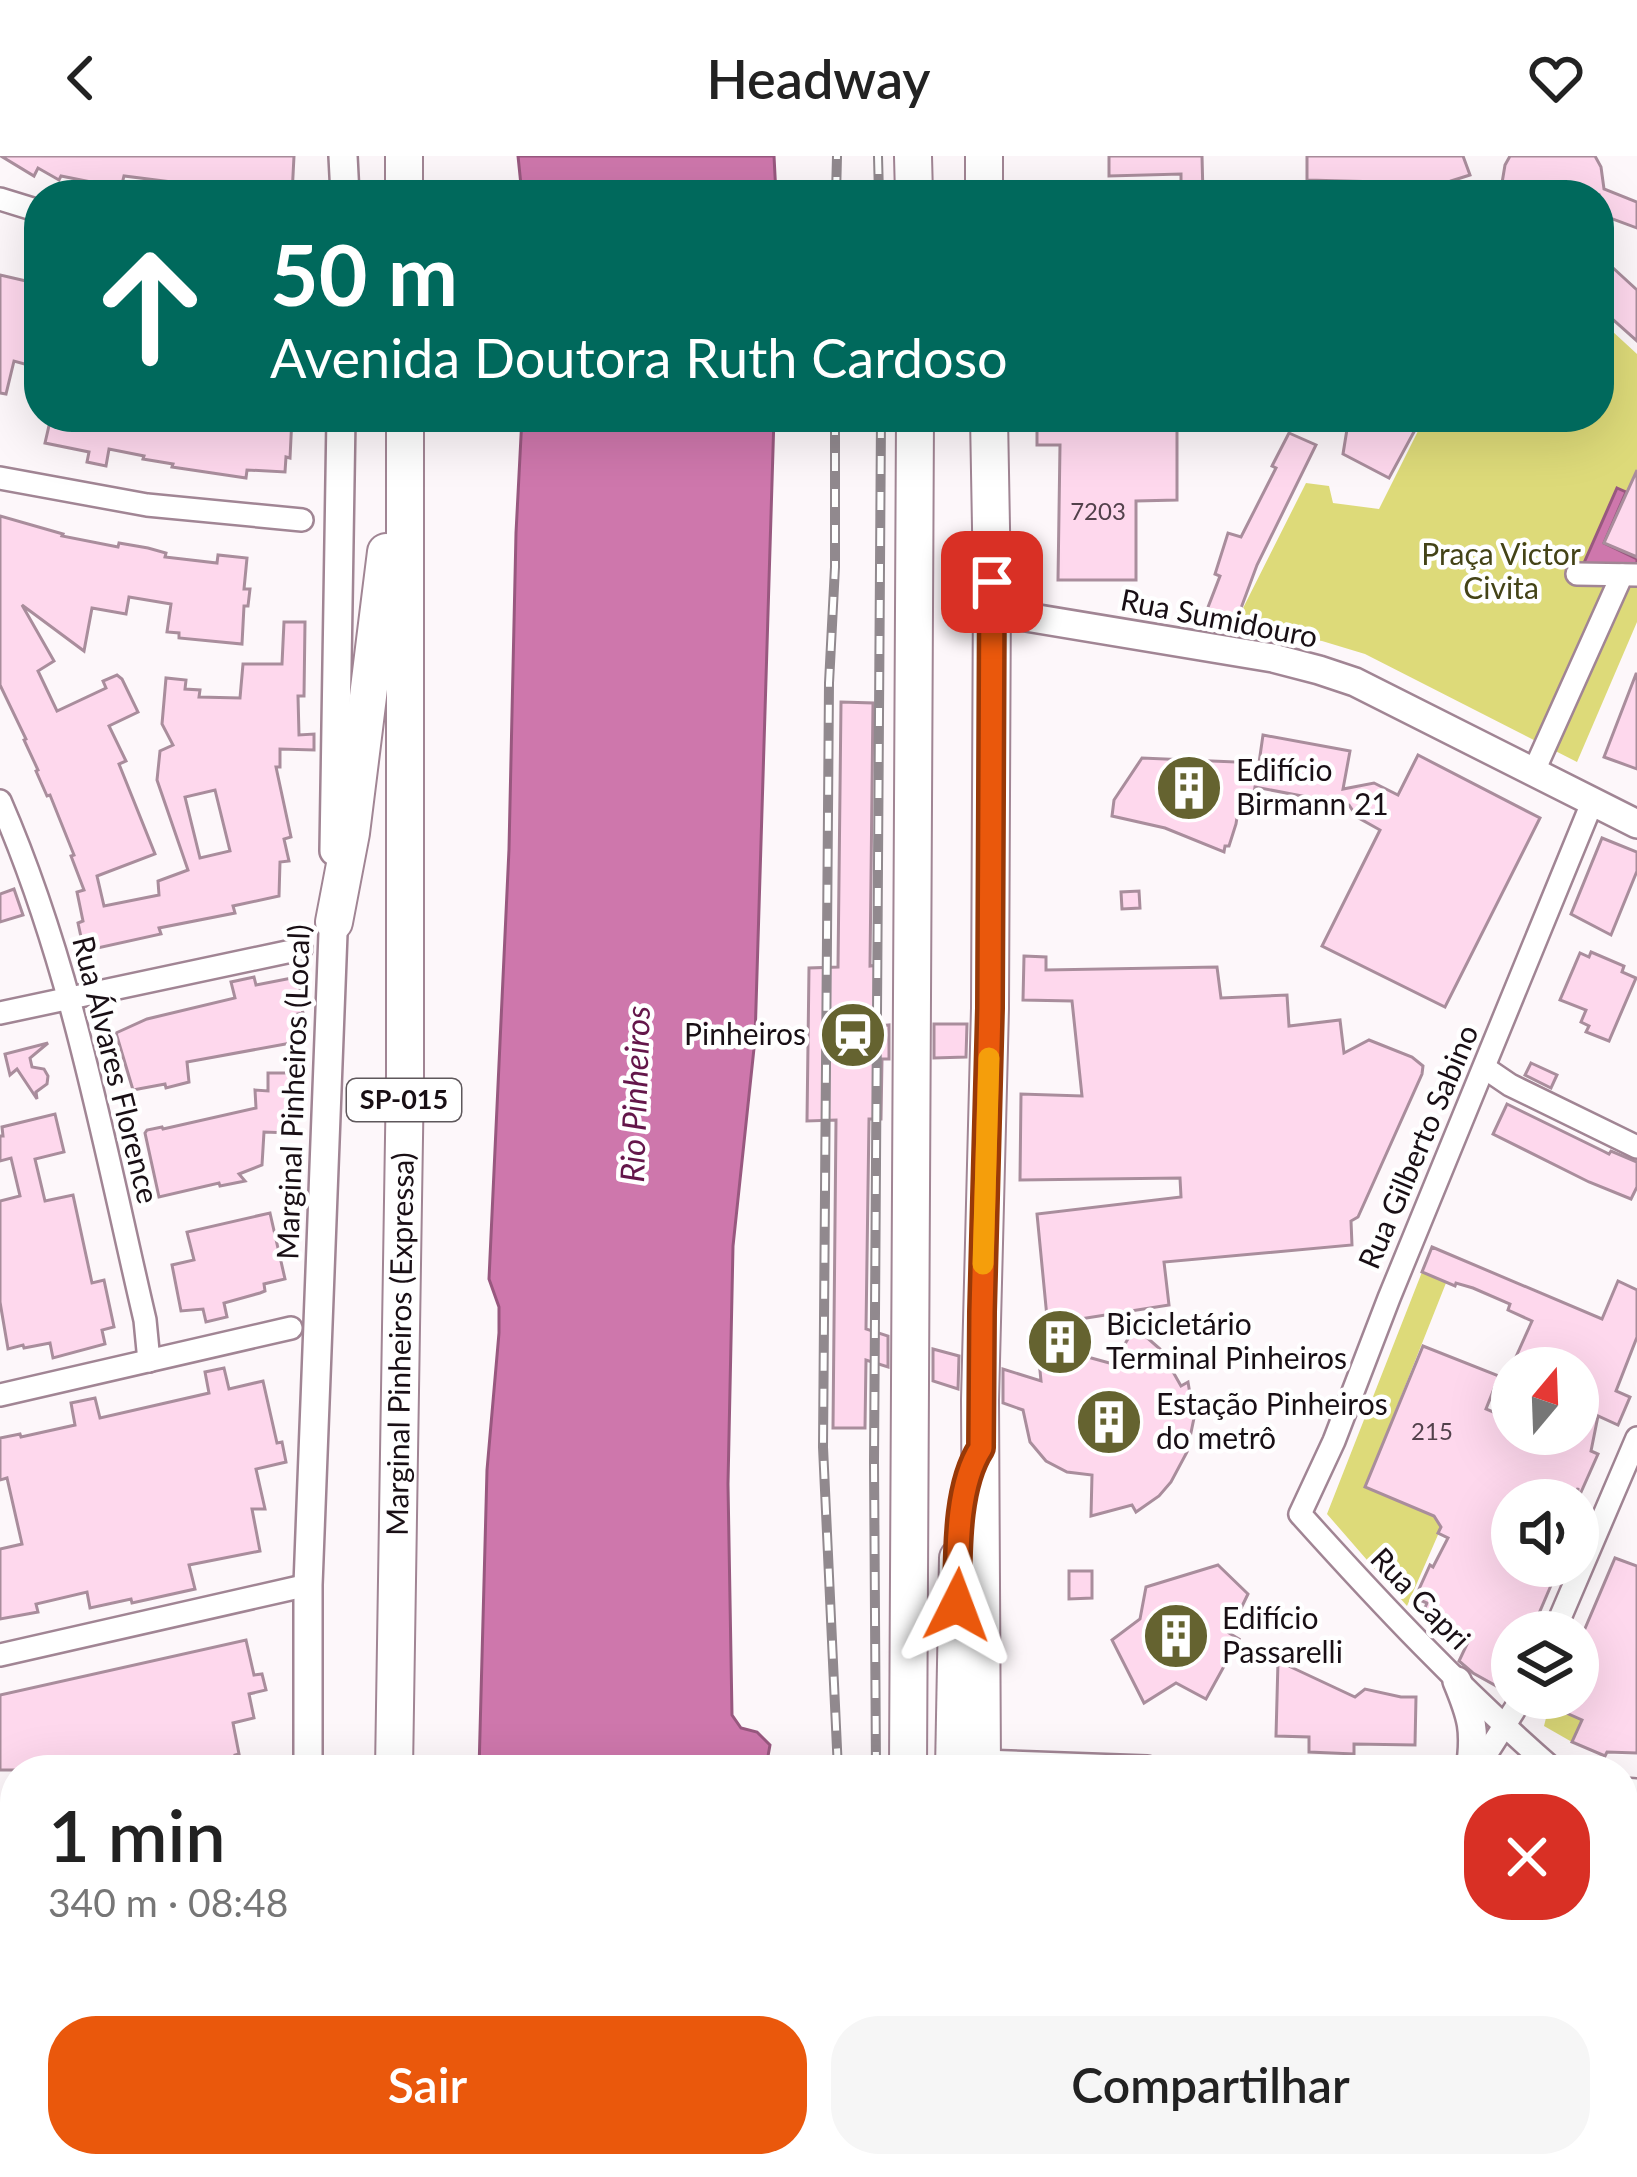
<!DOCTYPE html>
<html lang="pt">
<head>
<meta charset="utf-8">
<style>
  :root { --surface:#fff; --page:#f6f6f6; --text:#222; --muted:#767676; --accent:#ea580c }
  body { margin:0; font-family:Lato,sans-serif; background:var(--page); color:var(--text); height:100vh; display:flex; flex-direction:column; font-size:45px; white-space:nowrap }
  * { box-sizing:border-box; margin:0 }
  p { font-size:39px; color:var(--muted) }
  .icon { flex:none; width:66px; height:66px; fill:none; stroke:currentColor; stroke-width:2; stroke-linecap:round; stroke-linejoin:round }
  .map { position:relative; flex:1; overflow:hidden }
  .side { position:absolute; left:0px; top:1599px; width:1638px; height:423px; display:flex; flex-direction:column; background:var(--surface); border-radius:48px 48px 0 0; box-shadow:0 12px 48px #0002 }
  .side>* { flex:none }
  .guide { position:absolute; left:24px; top:24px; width:1590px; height:252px; border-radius:48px; box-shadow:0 12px 48px #0002; background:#00695c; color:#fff; overflow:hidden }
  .needle { width:78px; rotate:19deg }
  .buttons { position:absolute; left:1491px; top:1191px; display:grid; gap:24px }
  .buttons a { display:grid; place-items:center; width:108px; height:108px; border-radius:50%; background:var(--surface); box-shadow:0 12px 48px #0002; font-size:60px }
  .pin { position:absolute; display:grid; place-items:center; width:102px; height:102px; color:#fff; margin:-51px; border-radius:24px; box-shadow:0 6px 18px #0006 }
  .me { position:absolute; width:132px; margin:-66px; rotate:3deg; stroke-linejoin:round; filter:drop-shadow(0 0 9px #0008) }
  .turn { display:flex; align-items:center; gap:42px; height:252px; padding:0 48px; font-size:54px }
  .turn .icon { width:156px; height:156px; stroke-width:2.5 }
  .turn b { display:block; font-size:84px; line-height:102px }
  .round { display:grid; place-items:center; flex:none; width:126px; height:126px; border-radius:48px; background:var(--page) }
  .headline { display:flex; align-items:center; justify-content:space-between; height:204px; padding:0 48px }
  h1 { font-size:72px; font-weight:600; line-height:90px }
  .button { display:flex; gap:24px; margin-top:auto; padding:24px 48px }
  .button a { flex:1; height:138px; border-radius:48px; background:var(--accent); color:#fff; font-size:48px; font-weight:600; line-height:138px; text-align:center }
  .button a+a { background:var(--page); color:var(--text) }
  header { display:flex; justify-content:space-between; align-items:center; height:156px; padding:0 48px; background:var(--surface); font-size:54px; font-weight:600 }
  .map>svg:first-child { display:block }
</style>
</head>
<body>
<header><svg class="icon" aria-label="back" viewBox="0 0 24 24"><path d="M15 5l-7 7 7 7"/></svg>Headway<svg class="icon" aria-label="heart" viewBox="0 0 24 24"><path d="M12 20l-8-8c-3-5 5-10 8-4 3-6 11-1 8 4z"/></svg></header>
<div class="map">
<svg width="1637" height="2021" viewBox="0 0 1637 2021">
  <rect width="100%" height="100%" fill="#fdf7fa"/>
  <!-- green -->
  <g fill="#ddda79">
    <polygon points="1599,163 1637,198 1637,466 1577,606 1365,498 1322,485 1233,472 1306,327 1329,330 1333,347 1379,353 1425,261 1599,261"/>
    <polygon points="1422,1116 1446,1127 1365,1331 1444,1365 1407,1450 1327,1358"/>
    <polygon points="1549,1550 1582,1564 1572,1586 1544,1570"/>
  </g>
  <!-- water -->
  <g fill="#ce77ac" stroke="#98587f" stroke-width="3">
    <polygon points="518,0 774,0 776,39 522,39"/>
    <polygon points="522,261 774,261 755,883 733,1090 728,1328 732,1559 741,1572 757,1576 770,1589 768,1600 742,1614 479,1614 487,1314 499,1177 499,1151 489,1123 509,693 516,377"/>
    <polygon points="1617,332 1626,336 1604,387 1637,403 1637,417 1580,416"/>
    <polygon points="514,2007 728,2007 729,2021 516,2021"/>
  </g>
  <!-- building -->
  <g fill="#fed8ed" stroke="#a98d9c" stroke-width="3" fill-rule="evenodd">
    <polygon points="1,0 294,0 292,39 220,39 214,35 179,32 180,27 124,20 121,32 61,20 59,24 38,12 34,20"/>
    <polygon points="1109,0 1202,0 1203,39 1181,39 1181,18 1109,20"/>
    <polygon points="1307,0 1463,0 1470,19 1451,25 1449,39 1415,39 1417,27 1307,24"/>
    <polygon points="1510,0 1595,0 1601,11 1604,33 1637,46 1637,72 1599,58 1599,39 1505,39 1502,27 1505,9"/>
    <polygon points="1612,111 1637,134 1637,185 1599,151 1599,125"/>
    <polygon points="0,119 39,128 39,212 14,205 6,238 0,237"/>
    <polygon points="51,261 292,261 290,302 286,301 285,316 247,314 246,322 172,311 173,308 143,303 144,300 109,293 106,310 87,306 89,296 45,287"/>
    <polygon points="1037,261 1177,261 1177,344 1136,345 1136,424 1058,424 1060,289 1037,289"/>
    <polygon points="1349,261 1422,261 1389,322 1343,298"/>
    <polygon points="1289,277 1316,289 1257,409 1234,471 1205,459 1220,420 1215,418 1228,377 1241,381 1276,312 1272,310"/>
    <polygon points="1637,314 1637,401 1604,387"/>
    <path d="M0 360 63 378 62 380 118 391 119 387 148 392 166 397 165 401 217 407 218 399 247 402 244 433H250L248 450H244L242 488 179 482V477L167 476 171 448 129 441 126 458 92 452 84 495 22 449 54 505 38 515 57 555 106 532 103 525 117 519 122 523 138 556 109 570 126 605 119 608 155 698 97 720 104 750 159 739 158 725 188 714 157 624 160 595 173 589 162 568 166 522 186 524 185 533 200 534 199 541 240 542 243 508H282L284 466H305L304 540H298L299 579 314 578V594L280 593V611H276L291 681 284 683 289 705 280 706 279 740 233 750 235 757 159 772 161 778 84 795 78 767 83 765 77 736 84 734 71 700 74 699 50 639 47 640 36 615 38 614 24 584 26 583 0 529ZM215 634 230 695 200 702 185 641Z"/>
    <polygon points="1636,518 1637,518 1637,613 1604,601"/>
    <polygon points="841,546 873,547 870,810 880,809 879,870 889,869 889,903 882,903 881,963 869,963 866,1173 888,1180 888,1211 866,1204 865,1272 833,1272 836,964 807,965 809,812 838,811"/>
    <polygon points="1263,579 1350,595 1343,633 1374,627 1398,639 1418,599 1540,662 1445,851 1322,790 1380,674 1357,661 1349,649 1255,631 1254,638 1241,636 1236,668 1229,690 1225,690 1224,696 1165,672 1112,660 1114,644 1142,602 1259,607"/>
    <polygon points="1602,682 1637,696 1637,715 1611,779 1571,758"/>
    <polygon points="14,733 23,759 0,766 0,738"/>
    <polygon points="1139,735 1140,752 1122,753 1121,736"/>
    <polygon points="1591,796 1624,810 1622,816 1636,822 1609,885 1586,876 1589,870 1581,866 1586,854 1560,844 1580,797 1589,801"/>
    <polygon points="1024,800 1046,801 1046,814 1217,811 1221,842 1287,839 1289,870 1340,864 1344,897 1369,884 1412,901 1423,910 1422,918 1358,1061 1351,1065 1352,1089 1164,1106 1169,1149 1080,1163 1084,1200 1113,1208 1135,1171 1160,1193 1181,1230 1188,1226 1194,1262 1187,1296 1171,1326 1159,1340 1136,1356 1132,1349 1091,1360 1092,1319 1067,1316 1046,1305 1030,1286 1023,1254 1003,1247 1003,1213 1041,1225 1037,1183 1049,1182 1037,1058 1181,1041 1180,1022 1020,1024 1021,938 1082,940 1072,845 1023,844"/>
    <polygon points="254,821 256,829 297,821 300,833 308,831 307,847 301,848 303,857 298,858 302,878 290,880 291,887 187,906 189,926 166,932 165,928 133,934 116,877 147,863 235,842 231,826"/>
    <polygon points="934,868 967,868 966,901 934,902"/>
    <polygon points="48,887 30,902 32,911 44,913 48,920 47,928 36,936 37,943 17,913 10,919 5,898"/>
    <polygon points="1531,907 1557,919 1551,932 1525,919"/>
    <polygon points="268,917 290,917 290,977 264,976 262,1009 239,1018 245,1025 220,1030 219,1027 159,1041 145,977 147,974 162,971 163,973 256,952 255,934 268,935"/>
    <polygon points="1507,948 1603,995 1609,998 1611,995 1637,1006 1637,1031 1631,1043 1589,1026 1493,978"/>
    <polygon points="55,958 64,996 35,1003 45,1045 73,1039 92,1127 104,1124 114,1171 102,1174 105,1188 53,1202 50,1187 24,1192 23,1189 8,1193 0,1146 0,1045 20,1040 11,1002 0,1005 0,980 3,980 2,971"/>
    <polygon points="270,1057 285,1123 264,1128 265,1135 260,1137 224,1147 227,1161 206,1166 203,1153 181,1155 172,1109 194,1104 187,1076"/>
    <polygon points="1432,1091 1602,1163 1618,1125 1637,1134 1637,1181 1616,1235 1630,1241 1618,1269 1598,1260 1591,1295 1598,1298 1578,1343 1578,1332 1573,1344 1512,1344 1512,1410 1544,1410 1539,1421 1552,1427 1531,1476 1512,1476 1512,1527 1500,1532 1473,1517 1459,1505 1468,1486 1442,1474 1446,1464 1424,1454 1427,1447 1415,1442 1430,1409 1433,1411 1448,1382 1438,1377 1441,1371 1434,1360 1365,1331 1423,1190 1499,1220 1486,1253 1512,1264 1512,1278 1578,1278 1578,1212 1511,1212 1532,1165 1508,1154 1510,1148 1473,1132 1456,1127 1455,1130 1422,1116"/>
    <polygon points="933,1193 959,1200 958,1233 933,1225"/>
    <polygon points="224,1212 229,1233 263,1225 277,1287 282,1286 286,1306 256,1313 265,1353 252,1353 260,1395 189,1409 195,1433 132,1447 131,1443 90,1452 87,1436 36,1448 38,1456 0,1463 0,1393 22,1388 7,1322 0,1324 0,1282 20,1278 21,1281 75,1269 71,1247 95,1242 100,1262 209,1237 205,1216"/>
    <polygon points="1615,1402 1637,1410 1637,1597 1607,1596 1605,1600 1572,1586 1582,1564 1537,1544 1537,1542 1578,1542 1578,1489"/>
    <polygon points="1218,1409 1248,1438 1229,1477 1239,1483 1206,1543 1176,1527 1144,1547 1112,1484 1140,1463 1146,1431"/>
    <polygon points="1069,1415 1092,1415 1092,1442 1069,1443"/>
    <polygon points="246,1484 254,1519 262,1518 266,1534 249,1538 254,1562 233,1567 239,1598 235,1599 238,1614 141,1614 140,1609 117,1614 0,1614 0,1539"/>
    <polygon points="1278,1505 1355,1541 1365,1533 1401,1541 1416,1541 1415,1589 1354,1588 1354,1598 1309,1596 1309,1581 1276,1580"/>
  </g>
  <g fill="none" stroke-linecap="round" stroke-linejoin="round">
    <!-- street casing -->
    <g stroke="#a18594" stroke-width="26">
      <g id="street">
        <polyline points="0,43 39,55"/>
        <polyline points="0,322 147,349 302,364"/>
        <polyline points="1577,418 1637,419"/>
        <polyline points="1533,617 1622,419"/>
        <path d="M0 645C72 810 104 989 145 1164L149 1205"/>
        <polyline points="0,857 301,793"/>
        <polyline points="1485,912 1510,929 1637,991"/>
        <polyline points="0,1239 291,1172"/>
        <polyline points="1554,1476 1637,1282"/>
        <polyline points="0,1499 308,1429"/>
        <polyline points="1476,1614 1522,1542"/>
        <path d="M1554 1614C1463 1535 1380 1447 1300 1358L1334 1285 1389 1142 1592 647"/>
        <polyline points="0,1756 15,1752"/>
        <polyline points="1623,1838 1637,1842"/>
        <polyline points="0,1944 18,2021"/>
      </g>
    </g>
    <!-- secondary casing -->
    <g stroke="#a18594" stroke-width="32">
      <g id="secondary">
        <polyline points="343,0 345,39"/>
        <polyline points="994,430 1008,458 1273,502 1319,514 1355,526 1637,668"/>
        <polyline points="334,695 341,261"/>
        <path d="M1457 1525C1472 1561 1476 1575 1470 1614"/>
        <polyline points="982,1608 1147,1614"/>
        <polyline points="308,1614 308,1429 334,751"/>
        <polyline points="1623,1636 1637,1637"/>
        <polyline points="333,2007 334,2021"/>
        <polyline points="379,2007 382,2021"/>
        <polyline points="1363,2021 1366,2007"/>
      </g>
    </g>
    <!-- highway casing -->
    <g stroke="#a18594" stroke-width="40">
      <g id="highway">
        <polyline points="404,0 404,39"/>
        <polyline points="913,0 914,39"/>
        <polyline points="984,0 984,39"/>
        <polyline points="334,766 351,677 386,396"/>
        <path id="s1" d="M394 1614 405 919V261"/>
        <polyline points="908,1614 915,261"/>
        <polyline points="954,1614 958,1402"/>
        <polyline points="982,1614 980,1244 990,852 992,426 989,261"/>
        <polyline points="425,2007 427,2021"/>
        <polyline points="906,2007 906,2021"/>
        <polyline points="979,2007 980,2021"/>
        <polyline points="946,2021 946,2007"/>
      </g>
    </g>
    <!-- street -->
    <use href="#street" stroke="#fff" stroke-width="21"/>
    <!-- secondary -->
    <use href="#secondary" stroke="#fff" stroke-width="27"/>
    <!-- highway -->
    <use href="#highway" stroke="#fff" stroke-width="36"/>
    <!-- rail casing -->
    <g stroke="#91898e" stroke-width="10">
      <g id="rail">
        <polyline points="878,0 879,39"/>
        <polyline points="836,39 837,0"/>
        <polyline points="835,261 835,411 829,527 823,1291 838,1614"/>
        <polyline points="876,1614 874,1306 881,261"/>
        <polyline points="869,2007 869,2021"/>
        <polyline points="831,2021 831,2007"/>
      </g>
    </g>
    <!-- rail -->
    <use href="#rail" stroke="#fff" stroke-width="6" stroke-dasharray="18" stroke-linecap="butt"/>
  </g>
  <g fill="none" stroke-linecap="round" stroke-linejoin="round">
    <!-- route casing -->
    <g stroke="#983908" stroke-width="30">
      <path id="route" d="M957 1449C958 1402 955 1332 981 1292L982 1156 990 852 992 426"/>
    </g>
    <!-- route -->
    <use href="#route" stroke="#ea580c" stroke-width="21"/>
    <!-- slow -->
    <polyline stroke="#f59e0b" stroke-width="21" points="983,1108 989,902"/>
  </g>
  <!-- icons -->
  <defs>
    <g id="building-disc" transform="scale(3.45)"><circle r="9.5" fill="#656330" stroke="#fff"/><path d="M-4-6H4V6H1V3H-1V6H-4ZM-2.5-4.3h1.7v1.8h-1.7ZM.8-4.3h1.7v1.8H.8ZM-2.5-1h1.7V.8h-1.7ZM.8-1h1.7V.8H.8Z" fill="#fff"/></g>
    <g id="station-disc" transform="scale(3.45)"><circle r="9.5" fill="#656330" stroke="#fff"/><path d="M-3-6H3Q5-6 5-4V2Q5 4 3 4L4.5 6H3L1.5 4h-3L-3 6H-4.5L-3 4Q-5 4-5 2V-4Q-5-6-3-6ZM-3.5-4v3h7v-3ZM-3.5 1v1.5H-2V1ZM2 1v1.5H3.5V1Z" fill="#fff"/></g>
  </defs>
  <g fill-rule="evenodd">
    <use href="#building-disc" x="1189" y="632"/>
    <use href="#station-disc" x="853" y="879"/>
    <use href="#building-disc" x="1060" y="1186"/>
    <use href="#building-disc" x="1109" y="1266"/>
    <use href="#building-disc" x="1176" y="1480"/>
  </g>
  <g text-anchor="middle" stroke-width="9" stroke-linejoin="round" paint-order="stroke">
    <!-- number labels -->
    <g font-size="24" fill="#52414b">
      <text x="1098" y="364">7203</text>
      <text x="1432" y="1284">215</text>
    </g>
    <!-- shield labels -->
    <rect fill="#fff" stroke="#5e575b" stroke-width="3" x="347" y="923" width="114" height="42" rx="9"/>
    <g font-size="27" font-weight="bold" fill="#190f15">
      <text x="404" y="953">SP-015</text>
    </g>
    <!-- park labels -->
    <g font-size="30" fill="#444317" stroke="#fff">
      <text x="1501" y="409">Praça Victor<tspan x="1501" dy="34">Civita</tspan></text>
    </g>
    <!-- street labels -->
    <g font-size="30" fill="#190f15" stroke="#fff">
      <text transform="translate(1219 463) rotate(11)" y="10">Rua Sumidouro</text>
      <text transform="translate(115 914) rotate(76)" y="10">Rua Álvares Florence</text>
      <text transform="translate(294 936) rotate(-88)" y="10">Marginal Pinheiros (Local)</text>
      <text transform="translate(1419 991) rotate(-67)" y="10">Rua Gilberto Sabino</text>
      <text dy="10" stroke="none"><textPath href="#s1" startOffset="426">Marginal Pinheiros (Expressa)</textPath></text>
      <text transform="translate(1420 1443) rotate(46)" y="10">Rua Capri</text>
    </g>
    <!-- poi labels -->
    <g font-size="30" fill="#190f15" stroke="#fff" text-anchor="start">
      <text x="1236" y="625">Edifício<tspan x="1236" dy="34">Birmann 21</tspan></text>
      <text x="806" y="889" text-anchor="end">Pinheiros</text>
      <text x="1106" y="1179">Bicicletário<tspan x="1106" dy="34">Terminal Pinheiros</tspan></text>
      <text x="1156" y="1259">Estação Pinheiros<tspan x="1156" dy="34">do metrô</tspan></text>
      <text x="1222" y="1473">Edifício<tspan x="1222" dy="34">Passarelli</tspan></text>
    </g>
    <!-- water labels -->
    <g font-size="33" font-style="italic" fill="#64164a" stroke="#fff">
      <text transform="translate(635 938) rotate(-88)" y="12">Rio Pinheiros</text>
    </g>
  </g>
</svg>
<div class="buttons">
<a><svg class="needle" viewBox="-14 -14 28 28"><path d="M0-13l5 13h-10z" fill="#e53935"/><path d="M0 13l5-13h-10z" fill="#767676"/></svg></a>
<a><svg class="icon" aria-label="sound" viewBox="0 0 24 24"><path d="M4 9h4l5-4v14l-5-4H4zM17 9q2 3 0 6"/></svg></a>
<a><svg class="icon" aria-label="layers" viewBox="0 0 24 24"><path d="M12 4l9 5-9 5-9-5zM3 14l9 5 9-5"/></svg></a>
</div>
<div class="pin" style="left:992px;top:426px;background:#d93025"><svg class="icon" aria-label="arrive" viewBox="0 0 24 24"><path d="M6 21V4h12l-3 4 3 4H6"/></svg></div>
<svg class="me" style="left:957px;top:1449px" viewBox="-20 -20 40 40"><path d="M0-17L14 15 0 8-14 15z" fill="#ea580c" stroke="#fff" stroke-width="4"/></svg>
<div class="guide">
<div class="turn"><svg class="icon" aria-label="ahead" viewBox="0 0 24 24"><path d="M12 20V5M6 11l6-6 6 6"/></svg><div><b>50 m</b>Avenida Doutora Ruth Cardoso</div></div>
</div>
<section class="side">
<div class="headline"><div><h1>1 min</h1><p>340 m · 08:48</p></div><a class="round" style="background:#d93025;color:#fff"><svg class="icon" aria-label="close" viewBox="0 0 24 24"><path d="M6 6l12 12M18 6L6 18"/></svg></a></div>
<div class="button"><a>Sair</a><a>Compartilhar</a></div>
</section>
</div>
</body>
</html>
